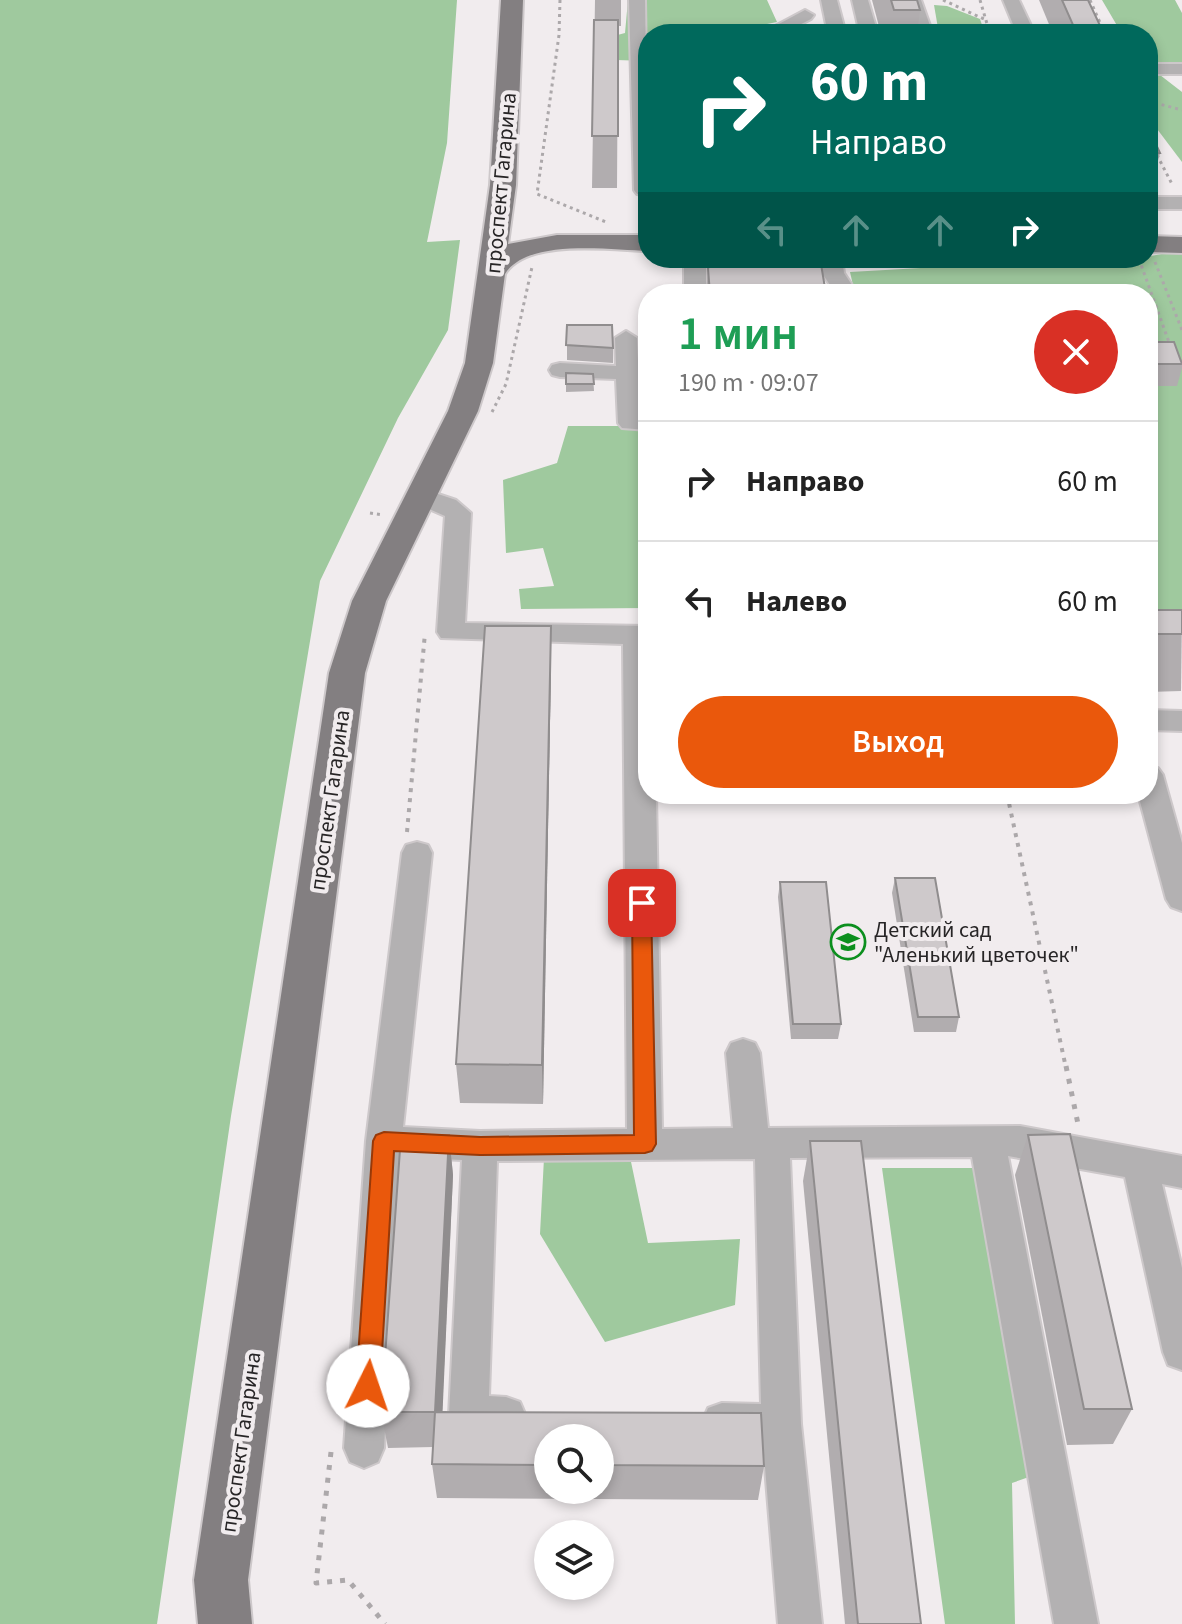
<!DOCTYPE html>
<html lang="ru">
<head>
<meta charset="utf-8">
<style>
  :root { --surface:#fff; --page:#f2f2f2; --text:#222; --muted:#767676; --line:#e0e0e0; --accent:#ea580c }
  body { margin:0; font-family:"Source Sans 3",sans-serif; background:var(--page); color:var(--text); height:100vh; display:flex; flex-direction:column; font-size:30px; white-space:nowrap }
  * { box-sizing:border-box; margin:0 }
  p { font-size:26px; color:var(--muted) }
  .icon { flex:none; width:44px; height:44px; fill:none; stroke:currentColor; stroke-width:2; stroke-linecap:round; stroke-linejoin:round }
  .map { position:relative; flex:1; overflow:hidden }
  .drawer { position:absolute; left:638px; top:284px; width:520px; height:520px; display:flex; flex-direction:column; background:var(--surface); border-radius:32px; box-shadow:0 4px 12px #0003 }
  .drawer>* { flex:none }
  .top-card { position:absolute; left:638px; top:24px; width:520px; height:244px; border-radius:32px; box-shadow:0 4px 12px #0003; background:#00695c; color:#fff; overflow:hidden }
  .controls { position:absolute; left:534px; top:1424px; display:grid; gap:16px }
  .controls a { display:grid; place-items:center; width:80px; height:80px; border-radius:50%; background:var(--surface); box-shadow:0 4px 12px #0003; font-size:40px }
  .pin { position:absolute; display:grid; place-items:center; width:68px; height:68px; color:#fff; margin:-34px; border-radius:16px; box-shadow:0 4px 12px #0006 }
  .me { position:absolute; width:88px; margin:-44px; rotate:4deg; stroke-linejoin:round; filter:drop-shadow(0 0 6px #0008) }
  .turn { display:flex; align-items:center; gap:28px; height:168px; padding:0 40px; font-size:36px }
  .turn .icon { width:104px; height:104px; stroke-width:2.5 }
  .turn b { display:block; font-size:56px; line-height:68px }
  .lanes { display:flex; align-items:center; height:76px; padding:0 40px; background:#0003; justify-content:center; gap:40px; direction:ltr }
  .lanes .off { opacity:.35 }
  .round { display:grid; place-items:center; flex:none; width:84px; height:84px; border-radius:42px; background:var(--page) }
  .overview { display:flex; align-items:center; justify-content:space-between; height:136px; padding:0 40px }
  h1 { font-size:48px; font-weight:600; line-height:60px; color:#1e9e55 }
  .action { display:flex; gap:16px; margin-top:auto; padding:16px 40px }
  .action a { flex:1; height:92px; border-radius:48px; background:var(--accent); color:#fff; font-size:32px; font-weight:600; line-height:92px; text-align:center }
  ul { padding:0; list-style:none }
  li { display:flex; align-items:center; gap:24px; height:120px; padding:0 40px; border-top:2px solid var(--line) }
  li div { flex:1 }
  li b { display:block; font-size:30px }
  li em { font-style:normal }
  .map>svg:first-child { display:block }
</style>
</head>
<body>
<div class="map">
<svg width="1182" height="1624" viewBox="0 0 1182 1624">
  <rect width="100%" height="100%" fill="#f1ecee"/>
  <!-- green -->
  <g fill="#9fc99e">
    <polygon points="0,0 457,0 447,143 427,242 460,240 448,330 398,418 320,581 231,1116 157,1624 0,1624"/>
    <polygon points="628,0 767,0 777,22 752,27 751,34 648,34 648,61 616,60 610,37 625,33"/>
    <polygon points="1102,0 1175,0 1182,13 1182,63 1148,64 1148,34 1122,34"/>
    <polygon points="934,5 947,6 980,19 985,34 939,34"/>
    <polygon points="1148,75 1160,75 1182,92 1182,162 1148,117"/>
    <polygon points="1167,253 1182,254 1182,611 1148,610 1148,294 855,294 850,272 1047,261 1118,262"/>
    <polygon points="568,426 648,426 648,608 521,609 519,589 554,586 543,548 506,553 503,480 557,463"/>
    <polygon points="630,1157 648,1243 740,1239 735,1305 605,1342 540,1234 544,1158"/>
    <polygon points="882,1168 986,1168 1046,1471 1012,1483 1015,1624 945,1624"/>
  </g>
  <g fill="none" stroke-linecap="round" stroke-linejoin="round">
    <!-- minor casing -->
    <g stroke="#cdc8ca" stroke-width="4">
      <g id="minor">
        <polygon points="629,0 645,0 648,196 637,194 634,190"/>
        <polygon points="821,0 837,0 846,34 828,34"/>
        <polygon points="852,0 868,0 878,34 860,34"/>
        <polygon points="905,0 921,0 933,34 915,34"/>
        <polygon points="1003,0 1019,0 1035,34 1017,34"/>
        <polygon points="805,10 814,15 811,19 782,34 760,34"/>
        <rect x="1148" y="64" width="34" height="10"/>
        <rect x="1148" y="197" width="34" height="12"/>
        <rect x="684" y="258" width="22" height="36"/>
        <polygon points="820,258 842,258 844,273 858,294 836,294 822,273"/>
        <polygon points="626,331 637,338 638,361 648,360 648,373 639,376 641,416 648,416 648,430 622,428 618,423 616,379 560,377 552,375 549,370 552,365 560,363 616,366 615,338"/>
        <path d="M420 488 456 500 471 513 465 623 648 626V794H656L662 1129 733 1128 726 1053 731 1043 743 1039 755 1043 760 1053 768 1128 1020 1126 1182 1156V1188L1162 1184 1182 1268V1370L1168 1365 1163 1352 1125 1177 1008 1156 1098 1624H1054L972 1157 790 1158 801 1424 822 1624H778L763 1443 722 1441 708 1436 702 1422 708 1408 722 1403 761 1404 755 1159 497 1161 489 1396 506 1397 520 1402 526 1416 520 1430C499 1438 476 1437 455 1429L449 1415 462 1160 401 1157 384 1448 378 1462 364 1468 350 1462 344 1448 366 1141 402 853 406 845 417 842 428 845 432 853 403 1127 480 1131 627 1129 623 644 441 638 437 632 445 516 411 501 408 496 411 491Z"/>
        <polygon points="1148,710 1182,711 1182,731 1148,730"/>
        <polygon points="1148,764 1158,768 1163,775 1182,843 1182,911 1171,907 1166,899 1138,794 1148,794"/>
      </g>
    </g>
    <!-- major casing -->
    <g stroke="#cdc8ca" stroke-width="4">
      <g id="major">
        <path d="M501 0H523L516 185 508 244 557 235H648V251C610 250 527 238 505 274L493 363 478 411 386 601 365 673 248 1580 252 1624H198L194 1580 329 673 352 601 448 411 465 363 490 185Z"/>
        <polygon points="1148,236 1182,237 1182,253 1148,252"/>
      </g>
    </g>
    <!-- path-far2 -->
    <g stroke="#aca8aa" stroke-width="3" stroke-dasharray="3 4" stroke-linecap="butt">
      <polyline points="560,0 559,35 537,194 606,222"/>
      <polyline points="943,0 986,20"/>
      <polyline points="980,0 990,34"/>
      <polyline points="1090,0 1101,25 1111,34"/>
      <polyline points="1148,101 1182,110"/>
      <polyline points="1157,155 1173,186"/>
      <polyline points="1139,259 1170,345"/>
      <polyline points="1155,262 1182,330"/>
      <polyline points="492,412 506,384 532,267"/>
      <polyline points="370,513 383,515"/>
    </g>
    <!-- path-far1 -->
    <g stroke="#aca8aa" stroke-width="4" stroke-dasharray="4 6" stroke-linecap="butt">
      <polyline points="1007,794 1066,1068"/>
      <polyline points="407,832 425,633"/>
    </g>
    <!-- path -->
    <g stroke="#aca8aa" stroke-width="5" stroke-dasharray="5 8" stroke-linecap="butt">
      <polyline points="1066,1066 1078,1124"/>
      <polyline points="331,1452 316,1583 348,1580 385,1624"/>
    </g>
    <!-- minor -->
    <use href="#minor" fill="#b3b1b2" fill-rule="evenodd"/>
    <!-- major -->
    <use href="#major" fill="#837f81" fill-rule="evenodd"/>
  </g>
  <!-- wall -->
  <g fill="#b1adaf" fill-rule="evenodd">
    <polygon points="595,0 621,0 621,26 618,26 617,188 592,188"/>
    <polygon points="872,0 917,0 920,10 917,34 881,34"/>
    <polygon points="1039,0 1088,0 1104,34 1053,34"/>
    <polygon points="1148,127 1160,153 1150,192 1148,192"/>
    <polygon points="710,258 820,258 826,294 706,294 708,268 710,267"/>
    <polygon points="567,325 613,348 613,363 567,360"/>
    <polygon points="1148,342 1182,362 1182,368 1177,386 1148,386"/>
    <polygon points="566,373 593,374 594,391 566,392"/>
    <polygon points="1148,610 1182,610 1181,691 1148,692"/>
    <polygon points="551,667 543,1104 460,1103 456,1064"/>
    <polygon points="895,878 959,1017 956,1032 914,1032 892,893"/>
    <polygon points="780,882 841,1024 838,1039 791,1039 778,897"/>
    <path d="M449 1135 453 1175 442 1412 761 1413 764 1466 758 1500 437 1498 432 1464 433 1447 388 1448 381 1412 401 1136ZM548 1438H600V1490H548Z"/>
    <polygon points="1028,1135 1132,1409 1113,1444 1067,1445 1015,1175"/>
    <polygon points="810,1141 921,1624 845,1624 803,1181"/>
  </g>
  <!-- shaded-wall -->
  <g fill="#908d8e">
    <polygon points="551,626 551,667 543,1104 542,1065"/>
    <polygon points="449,1135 453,1175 441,1447 435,1412"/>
  </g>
  <!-- building -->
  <g fill="#cec9cb" stroke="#908d8e" stroke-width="2">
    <polygon points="891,0 917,0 920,10 894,10"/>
    <polygon points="1062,0 1088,0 1104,34 1077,34"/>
    <polygon points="594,20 618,20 618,136 592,136"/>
    <polygon points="1148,127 1160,153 1148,153"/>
    <polygon points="711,258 820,258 826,294 710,294 708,268 711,266"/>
    <polygon points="567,325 612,325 613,348 566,345"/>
    <polygon points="1148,342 1174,342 1182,364 1148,364"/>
    <polygon points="566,373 593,374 594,384 566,384"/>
    <rect x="1148" y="610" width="34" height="24"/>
    <polygon points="485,626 551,626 542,1065 456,1064"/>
    <polygon points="895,878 935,878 959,1017 918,1017"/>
    <polygon points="780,882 826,882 841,1024 793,1024"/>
    <polygon points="1070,1134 1132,1409 1084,1409 1028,1135"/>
    <polygon points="449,1135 435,1412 381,1412 401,1136"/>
    <polygon points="810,1141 861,1141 921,1624 858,1624"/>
    <polygon points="435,1412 761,1413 764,1466 600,1465 600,1438 548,1438 548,1465 432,1464"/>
  </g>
  <!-- route -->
  <polygon fill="#ea580c" stroke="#983908" stroke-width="2" points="642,896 649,898 651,903 656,1144 652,1151 645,1153 480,1155 394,1151 380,1386 377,1394 368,1398 360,1394 356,1386 373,1141 376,1135 384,1132 480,1137 634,1135 632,903 635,898"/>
  <!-- icons -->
  <defs>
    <g id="school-ring" transform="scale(1.8)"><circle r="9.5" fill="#f1ecee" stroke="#0c8f1e" stroke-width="1.5"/><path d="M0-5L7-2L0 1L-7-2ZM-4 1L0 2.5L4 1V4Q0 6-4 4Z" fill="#0c8f1e"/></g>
  </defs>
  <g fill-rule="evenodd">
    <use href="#school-ring" x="848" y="942"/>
  </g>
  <g text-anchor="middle" stroke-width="8" stroke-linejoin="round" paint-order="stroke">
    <!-- street labels -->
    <g font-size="22" fill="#272526" stroke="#f1ecee">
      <text transform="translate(500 183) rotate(-85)" y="8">проспект Гагарина</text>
      <text transform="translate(329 800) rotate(-82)" y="8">проспект Гагарина</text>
      <text transform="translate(240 1442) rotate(-82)" y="8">проспект Гагарина</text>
    </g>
    <!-- poi labels -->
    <g font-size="22" fill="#272526" stroke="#f1ecee" text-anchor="start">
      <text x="874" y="937">Детский сад<tspan x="874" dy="25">"Аленький цветочек"</tspan></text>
    </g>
  </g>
</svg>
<div class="controls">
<a><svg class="icon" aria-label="search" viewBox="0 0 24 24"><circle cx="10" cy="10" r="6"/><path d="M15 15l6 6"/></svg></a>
<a><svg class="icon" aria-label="layers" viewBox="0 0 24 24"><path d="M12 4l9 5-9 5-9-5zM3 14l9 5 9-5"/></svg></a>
</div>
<div class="pin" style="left:642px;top:903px;background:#d93025"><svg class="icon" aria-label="arrive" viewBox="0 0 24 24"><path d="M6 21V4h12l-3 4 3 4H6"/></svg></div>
<svg class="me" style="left:368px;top:1386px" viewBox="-20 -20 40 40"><circle r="19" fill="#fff"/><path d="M0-13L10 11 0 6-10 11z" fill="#ea580c"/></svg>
<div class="top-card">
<div class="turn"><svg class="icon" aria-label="right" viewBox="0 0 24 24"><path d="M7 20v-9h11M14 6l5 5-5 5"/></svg><div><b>60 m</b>Направо</div></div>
<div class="lanes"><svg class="icon off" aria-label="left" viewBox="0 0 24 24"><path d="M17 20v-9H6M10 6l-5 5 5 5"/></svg><svg class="icon off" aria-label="ahead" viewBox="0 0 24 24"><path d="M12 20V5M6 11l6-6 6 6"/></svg><svg class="icon off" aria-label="ahead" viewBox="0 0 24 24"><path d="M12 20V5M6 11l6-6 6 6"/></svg><svg class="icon" aria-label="right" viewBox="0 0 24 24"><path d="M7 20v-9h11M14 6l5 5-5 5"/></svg></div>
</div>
<section class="drawer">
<div class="overview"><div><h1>1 мин</h1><p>190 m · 09:07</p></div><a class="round" style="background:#d93025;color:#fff"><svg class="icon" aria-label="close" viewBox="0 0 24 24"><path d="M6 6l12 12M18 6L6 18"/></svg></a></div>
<ul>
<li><svg class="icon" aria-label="right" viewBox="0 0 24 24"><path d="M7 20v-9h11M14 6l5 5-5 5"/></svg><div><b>Направо</b></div><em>60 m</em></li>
<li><svg class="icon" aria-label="left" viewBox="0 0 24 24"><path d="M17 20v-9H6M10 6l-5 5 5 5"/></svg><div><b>Налево</b></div><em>60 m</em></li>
</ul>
<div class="action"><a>Выход</a></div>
</section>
</div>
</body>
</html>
